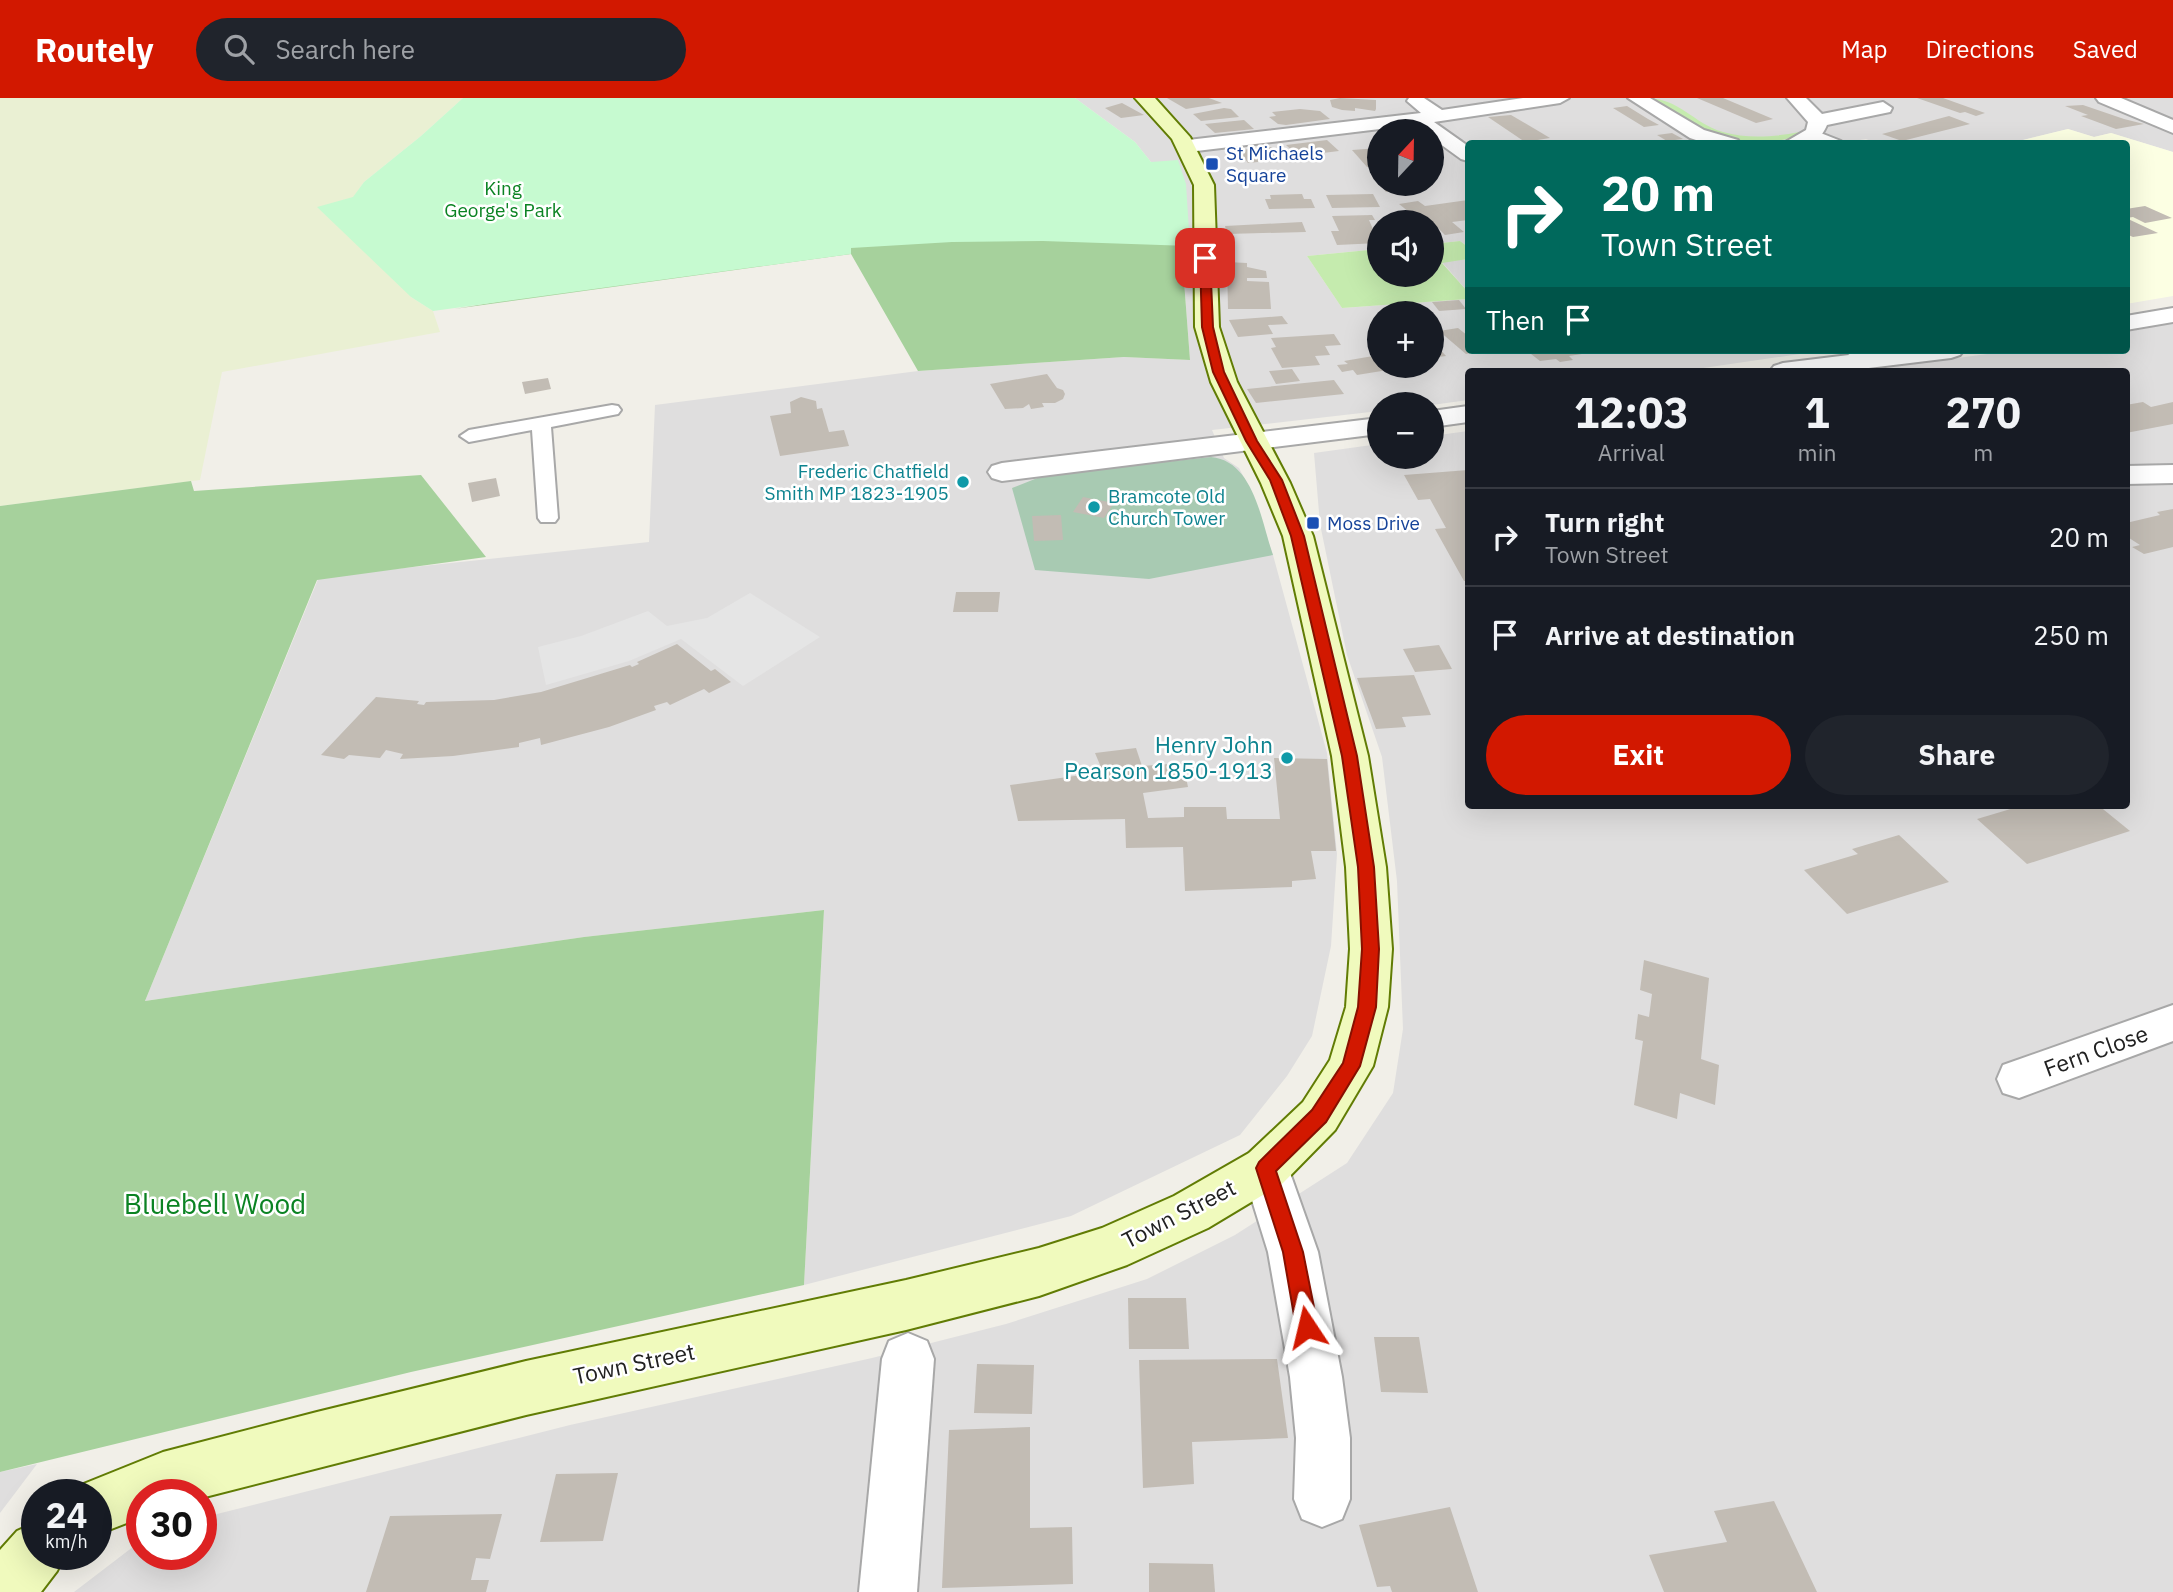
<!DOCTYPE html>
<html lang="en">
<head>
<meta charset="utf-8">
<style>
  :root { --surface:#171b24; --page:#20242c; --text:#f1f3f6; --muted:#9ea1a6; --line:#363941; --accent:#d21800 }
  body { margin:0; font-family:"IBM Plex Sans",sans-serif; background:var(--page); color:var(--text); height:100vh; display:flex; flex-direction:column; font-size:26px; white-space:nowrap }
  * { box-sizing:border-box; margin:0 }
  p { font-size:23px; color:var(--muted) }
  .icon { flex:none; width:38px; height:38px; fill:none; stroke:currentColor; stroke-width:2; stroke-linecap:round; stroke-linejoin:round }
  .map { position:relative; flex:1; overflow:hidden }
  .side { position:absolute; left:1465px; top:270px; width:665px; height:441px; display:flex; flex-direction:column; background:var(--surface); border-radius:7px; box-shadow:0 7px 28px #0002 }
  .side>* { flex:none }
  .banner { position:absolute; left:1465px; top:42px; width:665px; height:214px; border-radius:7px; box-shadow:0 7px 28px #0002; background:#00695c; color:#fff; overflow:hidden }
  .needle { width:46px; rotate:22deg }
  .tools { position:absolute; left:1367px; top:21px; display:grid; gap:14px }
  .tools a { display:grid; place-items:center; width:77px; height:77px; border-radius:50%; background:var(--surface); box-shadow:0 7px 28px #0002; font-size:35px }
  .speed { position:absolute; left:21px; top:1381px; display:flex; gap:14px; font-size:35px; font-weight:700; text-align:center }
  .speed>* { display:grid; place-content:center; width:91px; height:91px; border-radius:50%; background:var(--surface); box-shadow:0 7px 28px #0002; line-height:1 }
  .speed small { font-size:18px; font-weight:400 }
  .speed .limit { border:10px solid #d22; background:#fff; color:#111 }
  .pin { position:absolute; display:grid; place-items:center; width:60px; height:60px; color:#fff; margin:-30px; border-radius:14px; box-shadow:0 4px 10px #0006 }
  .me { position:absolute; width:77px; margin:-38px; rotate:350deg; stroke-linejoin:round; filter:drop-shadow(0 0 5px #0008) }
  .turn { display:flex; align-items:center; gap:24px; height:147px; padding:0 21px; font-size:32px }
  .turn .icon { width:91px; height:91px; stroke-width:2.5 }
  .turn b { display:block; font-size:49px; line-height:60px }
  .then { display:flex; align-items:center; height:66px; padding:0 21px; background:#0003; gap:14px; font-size:26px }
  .eta { display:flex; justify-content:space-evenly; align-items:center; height:119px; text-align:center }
  .eta b { font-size:42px; font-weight:700; line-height:49px }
  .action { display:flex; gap:14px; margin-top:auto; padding:14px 21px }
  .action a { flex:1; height:80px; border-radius:42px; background:var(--accent); color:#fff; font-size:28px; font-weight:700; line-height:80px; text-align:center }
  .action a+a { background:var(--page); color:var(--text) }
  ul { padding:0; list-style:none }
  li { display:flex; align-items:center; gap:21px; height:98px; padding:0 21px; border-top:2px solid var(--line) }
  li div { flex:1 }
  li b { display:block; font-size:26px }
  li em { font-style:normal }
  header { display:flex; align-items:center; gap:42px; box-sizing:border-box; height:98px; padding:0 35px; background:var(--accent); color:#fff }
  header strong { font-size:33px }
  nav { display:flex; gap:38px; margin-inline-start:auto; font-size:24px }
  .search { width:490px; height:63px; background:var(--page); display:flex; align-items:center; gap:18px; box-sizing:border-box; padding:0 24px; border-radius:38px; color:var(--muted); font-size:26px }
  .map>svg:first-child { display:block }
</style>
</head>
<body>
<header>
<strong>Routely</strong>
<div class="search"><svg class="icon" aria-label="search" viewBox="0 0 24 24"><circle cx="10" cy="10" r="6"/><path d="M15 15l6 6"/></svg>Search here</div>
<nav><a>Map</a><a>Directions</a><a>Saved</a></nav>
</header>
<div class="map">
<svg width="2173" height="1494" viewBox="0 0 2173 1494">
  <rect width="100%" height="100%" fill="#f1efe8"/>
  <!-- residential -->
  <g fill="#dfdede" fill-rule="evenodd">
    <path d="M1075 0H2173V54L2111 35 2094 39 2068 31 2007 46H1878L1866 41 1836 46H1468V149L1460 143 1432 146V124H1379V151L1307 158 1342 210 1468 201V252H1827L1683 273H1468V302L1432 307 1379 306V313L1212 332 1224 360 1239 370 1251 393 1273 457 1327 655 1337 756 1331 848 1312 938 1287 978 1240 1037 1071 1118 804 1187 824 812 584 839 145 903 319 479 649 444 655 307 918 273 1124 259 1190 262 1184 182H1191L1188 140 1151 64 1135 44ZM1379 33H1432V86H1379ZM1379 215H1432V268H1379Z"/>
    <polygon points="1468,161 1468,194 1442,164"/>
    <polygon points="2173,225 2173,1494 74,1494 142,1442 142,1456 201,1456 201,1420 570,1327 872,1260 1006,1226 1147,1181 1235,1137 1347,1065 1393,995 1403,931 1397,783 1382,659 1347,557 1320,426 1314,355 1379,346 1379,359 1432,359 1432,338 1468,333 1468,707 2126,707 2126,273 1861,273 2017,252 2126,252 2126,234"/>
    <polygon points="37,1366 0,1415 0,1374"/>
  </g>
  <!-- education -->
  <polygon fill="#fcffe3" points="2068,31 2094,39 2111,35 2173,54 2173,198 2126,206 2126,46 2007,46"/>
  <!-- farmland -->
  <polygon fill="#eaf0d3" points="0,0 463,0 421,38 364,84 353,100 411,199 433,213 440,234 222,274 200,382 0,408"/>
  <!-- grass -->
  <g fill="#c5ebae">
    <path d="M1644 0C1681 0 1692 25 1723 34 1747 41 1775 39 1799 34L1802 36C1740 60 1696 29 1644 0Z"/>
    <polygon points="1460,143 1468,149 1468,161 1442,165 1468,194 1468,201 1342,210 1307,158 1379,151 1379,177 1432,177 1432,146"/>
  </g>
  <!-- forest -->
  <g fill="#a6d19c">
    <polygon points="936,129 1188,140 1192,182 1184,183 1190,262 1124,259 918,273 851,156 454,211"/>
    <polygon points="421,377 486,459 317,482 145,903 584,839 824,812 804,1187 411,1274 0,1374 0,408 191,383 194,393"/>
  </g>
  <!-- cemetery -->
  <path fill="#a8cab2" d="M1211 359C1254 363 1261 423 1273 457L1149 481 1035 472 1012 390 1045 377Z"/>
  <!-- park -->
  <polygon fill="#c6fad0" points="463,0 1075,0 1135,44 1151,64 1178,62 1186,86 1190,148 1043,143 952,144 851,150 851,156 433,213 411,199 317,109 353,99 364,84 421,38"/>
  <!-- parking -->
  <polygon fill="#e5e5e5" points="750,495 820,539 743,588 681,541 629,563 546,587 538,549 581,538 648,513 667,528 707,520"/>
  <!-- building -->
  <g fill="#c2bcb4">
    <polygon points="1167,0 1209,0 1222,5 1186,11"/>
    <polygon points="1340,0 1376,2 1376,11 1375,13 1355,10 1355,13 1342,12 1332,9 1330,2"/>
    <polygon points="1697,0 1723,0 1773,21 1756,25"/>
    <polygon points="1917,0 1943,0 1985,15 1976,18 1965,14 1960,15"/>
    <polygon points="1122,5 1144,17 1121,20 1105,10"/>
    <polygon points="2083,7 2124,21 2144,26 2116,31 2081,18 2088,17 2065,8"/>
    <polygon points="1627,8 1648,21 1659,27 1644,29 1613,10"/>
    <polygon points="1224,10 1231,11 1239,19 1201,23 1193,16"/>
    <polygon points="1300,11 1320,13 1330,21 1286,27 1278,26 1269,19 1276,18 1272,14"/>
    <polygon points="1511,17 1540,34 1550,40 1525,44 1488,19"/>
    <polygon points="1949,18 1970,26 1902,43 1882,36"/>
    <polygon points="1244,22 1254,31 1215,35 1205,26"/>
    <polygon points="1672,35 1683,41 1667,43 1657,37"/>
    <polygon points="1327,42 1339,53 1298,58 1286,47"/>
    <polygon points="1271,49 1280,57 1273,58 1276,62 1248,65 1245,61 1238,62 1230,53"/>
    <polygon points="1379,50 1379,68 1367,69 1352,52"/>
    <polygon points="1380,86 1413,86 1418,92 1386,94"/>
    <polygon points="1302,96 1304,101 1311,101 1315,110 1269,111 1265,101 1271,101 1270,97"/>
    <polygon points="1373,96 1380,109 1332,110 1326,97"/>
    <polygon points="1468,102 1468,122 1452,124 1464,134 1445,137 1432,124 1419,122 1399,106 1418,103 1425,108"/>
    <polygon points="2145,108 2172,120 2145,125 2133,119 2126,120 2126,111"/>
    <polygon points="1372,117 1375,122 1369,122 1379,145 1337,147 1331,133 1339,133 1332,118"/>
    <polygon points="2126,120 2158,135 2133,139 2126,136"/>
    <polygon points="1302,124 1306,134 1227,136 1225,128"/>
    <polygon points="1227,164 1247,165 1247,169 1266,173 1267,180 1247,180 1247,183 1269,184 1271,211 1228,211"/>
    <polygon points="1459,202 1466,211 1439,213 1432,204"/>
    <polygon points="1282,218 1288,226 1268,227 1273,236 1238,239 1229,222"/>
    <polygon points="1458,230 1468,238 1468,252 1481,253 1466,256 1439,233"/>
    <polygon points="1334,236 1341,247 1325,248 1330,257 1315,258 1320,267 1282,270 1271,250 1276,249 1271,240"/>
    <polygon points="1437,248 1446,258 1432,260 1432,249"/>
    <polygon points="1526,252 1578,252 1582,256 1569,258 1573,262 1560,264 1556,261 1540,263"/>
    <polygon points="1379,257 1379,268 1391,268 1394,271 1357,277 1353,272 1342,274 1337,267 1348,266 1344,263"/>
    <polygon points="1292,271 1300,283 1276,286 1269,273"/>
    <polygon points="1047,276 1057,290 1063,292 1065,296 1063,301 1055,305 1042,305 1044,309 1031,311 1029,306 1023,310 1005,311 990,286"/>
    <polygon points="548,280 551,291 525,296 522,284"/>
    <polygon points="1334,282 1344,296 1256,305 1247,291"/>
    <polygon points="801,299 816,303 817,311 822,310 829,334 844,332 849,348 780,358 770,318 791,315 790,304"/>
    <polygon points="2143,304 2151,309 2173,304 2173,326 2126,335 2126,307"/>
    <polygon points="1468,372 1468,483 1464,483 1435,431 1446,430 1430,401 1418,402 1404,377"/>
    <polygon points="496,380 500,398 472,404 468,385"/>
    <polygon points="1083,399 1114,405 1104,420 1073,414"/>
    <polygon points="2173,411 2173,449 2144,456 2132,449 2140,447 2126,438 2126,425 2160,417 2157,414"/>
    <polygon points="1061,417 1063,442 1034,443 1032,418"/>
    <polygon points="956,494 1000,494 998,514 953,514"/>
    <polygon points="677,546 711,573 715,571 731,584 709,595 704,591 670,607 667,604 654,608 656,612 609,629 541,647 540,640 519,645 519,649 453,658 400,661 403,656 386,652 380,660 349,657 344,661 321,657 376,599 419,603 417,606 424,607 426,604 494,602 541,594 630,567 632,569 639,566 637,564"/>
    <polygon points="1439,547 1452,571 1415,574 1403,551"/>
    <polygon points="1414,577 1431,617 1402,619 1406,629 1376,631 1357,580"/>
    <polygon points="1136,650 1142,668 1183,665 1188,689 1143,695 1148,720 1184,719 1184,709 1226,709 1227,721 1280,721 1274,660 1327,661 1336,753 1311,753 1316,781 1292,783 1292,789 1185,793 1183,749 1126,750 1125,721 1018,723 1010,687 1103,674 1095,655"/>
    <polygon points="2024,707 2098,707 2130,733 2027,766 1977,721"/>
    <polygon points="1899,737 1949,784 1847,816 1804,772 1858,756 1852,751"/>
    <polygon points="1644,862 1709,880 1701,961 1719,967 1715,1007 1680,995 1677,1021 1634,1007 1643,943 1635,941 1638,916 1649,919 1652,896 1640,892"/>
    <polygon points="1128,1200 1186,1200 1189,1251 1129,1251"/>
    <polygon points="1374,1239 1419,1239 1428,1295 1381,1294"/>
    <polygon points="1277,1261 1288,1340 1192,1344 1194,1386 1143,1390 1139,1262"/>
    <polygon points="977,1266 1034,1267 1032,1316 974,1315"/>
    <polygon points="1030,1329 1030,1430 1072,1429 1073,1486 942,1490 949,1332"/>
    <polygon points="618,1375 603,1443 540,1444 556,1376"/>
    <polygon points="1774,1403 1817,1494 1664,1494 1649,1457 1727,1444 1714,1413"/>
    <polygon points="1450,1409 1478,1494 1392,1494 1390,1488 1377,1489 1359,1427"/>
    <polygon points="502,1416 490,1461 476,1460 471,1482 489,1482 486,1494 366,1494 390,1418"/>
    <polygon points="1149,1465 1213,1466 1215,1494 1149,1494"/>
  </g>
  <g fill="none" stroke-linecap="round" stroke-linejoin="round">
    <!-- lane casing -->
    <g stroke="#a8a8a8" stroke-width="4">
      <g id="lane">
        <polygon points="1813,32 1841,43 1842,46 1824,46 1808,39 1808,33"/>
        <polygon points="1843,252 1864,252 1876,262 1873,266 1861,266"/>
        <polygon points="612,307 618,308 621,312 618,316 551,329 558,420 555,424 541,424 538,420 532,332 469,344 460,338 469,332"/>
      </g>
    </g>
    <!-- street casing -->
    <g stroke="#a8a8a8" stroke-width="4">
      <g id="street">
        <polygon points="1409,0 1424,0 1442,12 1523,0 1569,0 1560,5 1434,24 1468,48 1468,63 1461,61 1432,40 1432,33 1422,33 1413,27 1188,54 1178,48 1188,42 1421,15 1407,3"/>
        <polygon points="1628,0 1650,0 1704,32 1738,42 1740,46 1708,46 1690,40"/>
        <path d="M1787 0H1806L1822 16 1883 4 1892 10 1890 14 1827 27C1818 49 1802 46 1782 46L1806 32 1808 24Z"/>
        <polygon points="2096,0 2121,0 2173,22 2173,35 2099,4"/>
        <polygon points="2173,210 2173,224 2126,232 2126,218"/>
        <polygon points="1890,252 1964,252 1960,257 1951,260 1844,273 1770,273 1774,268 1783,265"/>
        <polygon points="1468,308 1468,324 1432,329 1432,313"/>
        <polygon points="1379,320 1379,336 1002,383 992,380 988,374 992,368 1002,365"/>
        <polygon points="2173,367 2173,385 2126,386 2126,368"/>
        <polygon points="2173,907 2173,943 2019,1000 2003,995 1997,981 2003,967"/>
        <polygon points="1266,1049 1283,1055 1318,1154 1342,1279 1350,1340 1350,1401 1342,1421 1322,1429 1302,1421 1294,1401 1296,1340 1290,1279 1268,1154 1242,1070 1249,1055"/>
        <polygon points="908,1235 927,1243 934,1261 917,1494 859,1494 882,1261 889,1243"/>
      </g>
    </g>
    <!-- secondary casing -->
    <g stroke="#617c04" stroke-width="4">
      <g id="secondary">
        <polygon points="1135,0 1155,0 1190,39 1214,87 1219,229 1237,284 1290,385 1313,438 1368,658 1386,769 1392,851 1388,909 1373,968 1335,1032 1283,1085 1208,1130 1127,1167 1039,1198 906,1232 526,1317 201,1400 201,1396 142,1396 142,1419 96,1437 96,1396 73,1396 76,1389 163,1354 317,1314 526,1263 906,1182 1039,1150 1102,1130 1174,1098 1249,1055 1303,1004 1330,962 1346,909 1350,851 1346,769 1332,658 1283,438 1261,385 1211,284 1195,229 1194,87 1172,41"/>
        <polygon points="37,1424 37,1456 65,1456 57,1473 41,1494 0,1494 0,1452 17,1433"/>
      </g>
    </g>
    <!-- lane -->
    <use href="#lane" fill="#fff" fill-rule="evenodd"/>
    <!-- street -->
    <use href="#street" fill="#fff" fill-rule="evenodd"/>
    <!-- secondary -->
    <use href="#secondary" fill="#f0fabd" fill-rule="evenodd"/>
  </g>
  <!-- route -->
  <polygon fill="#d21800" stroke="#881000" stroke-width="2" points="1205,157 1210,160 1213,229 1224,274 1257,343 1282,382 1304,438 1357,658 1374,769 1379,851 1376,909 1360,968 1326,1024 1276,1073 1303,1154 1318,1229 1314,1236 1307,1239 1299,1236 1296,1229 1283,1154 1256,1070 1259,1064 1312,1012 1343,965 1358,909 1362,851 1358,769 1342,658 1291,438 1270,382 1246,343 1213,274 1202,229 1200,160"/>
  <!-- markers -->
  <g fill="#1a4fb4" stroke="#fff" stroke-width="2.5">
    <rect x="1205" y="59" width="14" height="14" rx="3.5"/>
    <rect x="1306" y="418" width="14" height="14" rx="3.5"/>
  </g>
  <g fill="#0f9aa8" stroke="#fff" stroke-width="2.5">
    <circle cx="963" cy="384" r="7"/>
    <circle cx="1094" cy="409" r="7"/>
    <circle cx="1287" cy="660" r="7"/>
  </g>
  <g text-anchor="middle" stroke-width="5" stroke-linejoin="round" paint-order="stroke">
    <!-- far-transit labels -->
    <g font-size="19" fill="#164399" stroke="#fff" text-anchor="start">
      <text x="1226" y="62">St Michaels<tspan x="1226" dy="22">Square</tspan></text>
      <text x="1327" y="432">Moss Drive</text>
    </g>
    <!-- far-park labels -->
    <g font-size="19" fill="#0b8323" stroke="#fff">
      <text x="503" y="97">King<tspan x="503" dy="22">George's Park</tspan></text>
    </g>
    <!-- far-culture labels -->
    <g font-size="19" fill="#0d838f" stroke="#fff" text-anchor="end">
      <text x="949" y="380">Frederic Chatfield<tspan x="949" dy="22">Smith MP 1823-1905</tspan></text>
      <text x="1108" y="405" text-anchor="start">Bramcote Old<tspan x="1108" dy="22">Church Tower</tspan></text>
    </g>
    <!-- culture labels -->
    <g font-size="23" fill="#0d838f" stroke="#fff" text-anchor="end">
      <text x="1273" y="655">Henry John<tspan x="1273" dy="26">Pearson 1850-1913</tspan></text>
    </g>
    <!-- street labels -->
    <g font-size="23" fill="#212121" stroke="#fff">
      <text transform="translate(2096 953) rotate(-20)" y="8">Fern Close</text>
      <text transform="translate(1179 1116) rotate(-27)" y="8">Town Street</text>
      <text transform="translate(634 1266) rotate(-12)" y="8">Town Street</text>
    </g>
    <!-- near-park labels -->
    <g font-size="28" fill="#0b8323" stroke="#fff">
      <text x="215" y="1116">Bluebell Wood</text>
    </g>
  </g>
</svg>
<div class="tools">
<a><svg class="needle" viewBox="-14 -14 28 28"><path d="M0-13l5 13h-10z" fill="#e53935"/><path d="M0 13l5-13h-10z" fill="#9ea1a6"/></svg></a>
<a><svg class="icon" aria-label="sound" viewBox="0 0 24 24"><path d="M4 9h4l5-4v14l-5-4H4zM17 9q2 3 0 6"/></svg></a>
<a>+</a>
<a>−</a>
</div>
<div class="speed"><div>24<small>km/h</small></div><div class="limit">30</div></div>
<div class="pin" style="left:1205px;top:160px;background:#d93025"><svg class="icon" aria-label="arrive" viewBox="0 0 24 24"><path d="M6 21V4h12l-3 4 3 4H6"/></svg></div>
<svg class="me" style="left:1307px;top:1229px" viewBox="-20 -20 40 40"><path d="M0-17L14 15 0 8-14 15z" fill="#d21800" stroke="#fff" stroke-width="4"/></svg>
<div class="banner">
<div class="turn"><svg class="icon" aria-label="right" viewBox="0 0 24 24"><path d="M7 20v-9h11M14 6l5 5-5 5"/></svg><div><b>20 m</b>Town Street</div></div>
<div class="then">Then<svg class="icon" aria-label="arrive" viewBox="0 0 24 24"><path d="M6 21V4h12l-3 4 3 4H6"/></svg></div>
</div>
<section class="side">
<div class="eta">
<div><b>12:03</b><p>Arrival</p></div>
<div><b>1</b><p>min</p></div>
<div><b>270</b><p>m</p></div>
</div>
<ul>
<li><svg class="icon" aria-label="right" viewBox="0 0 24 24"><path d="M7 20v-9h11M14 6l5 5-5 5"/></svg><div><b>Turn right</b><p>Town Street</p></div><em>20 m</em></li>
<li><svg class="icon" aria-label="arrive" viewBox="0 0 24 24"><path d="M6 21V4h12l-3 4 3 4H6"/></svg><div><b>Arrive at destination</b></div><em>250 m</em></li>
</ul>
<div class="action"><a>Exit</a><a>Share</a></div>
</section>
</div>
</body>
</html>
